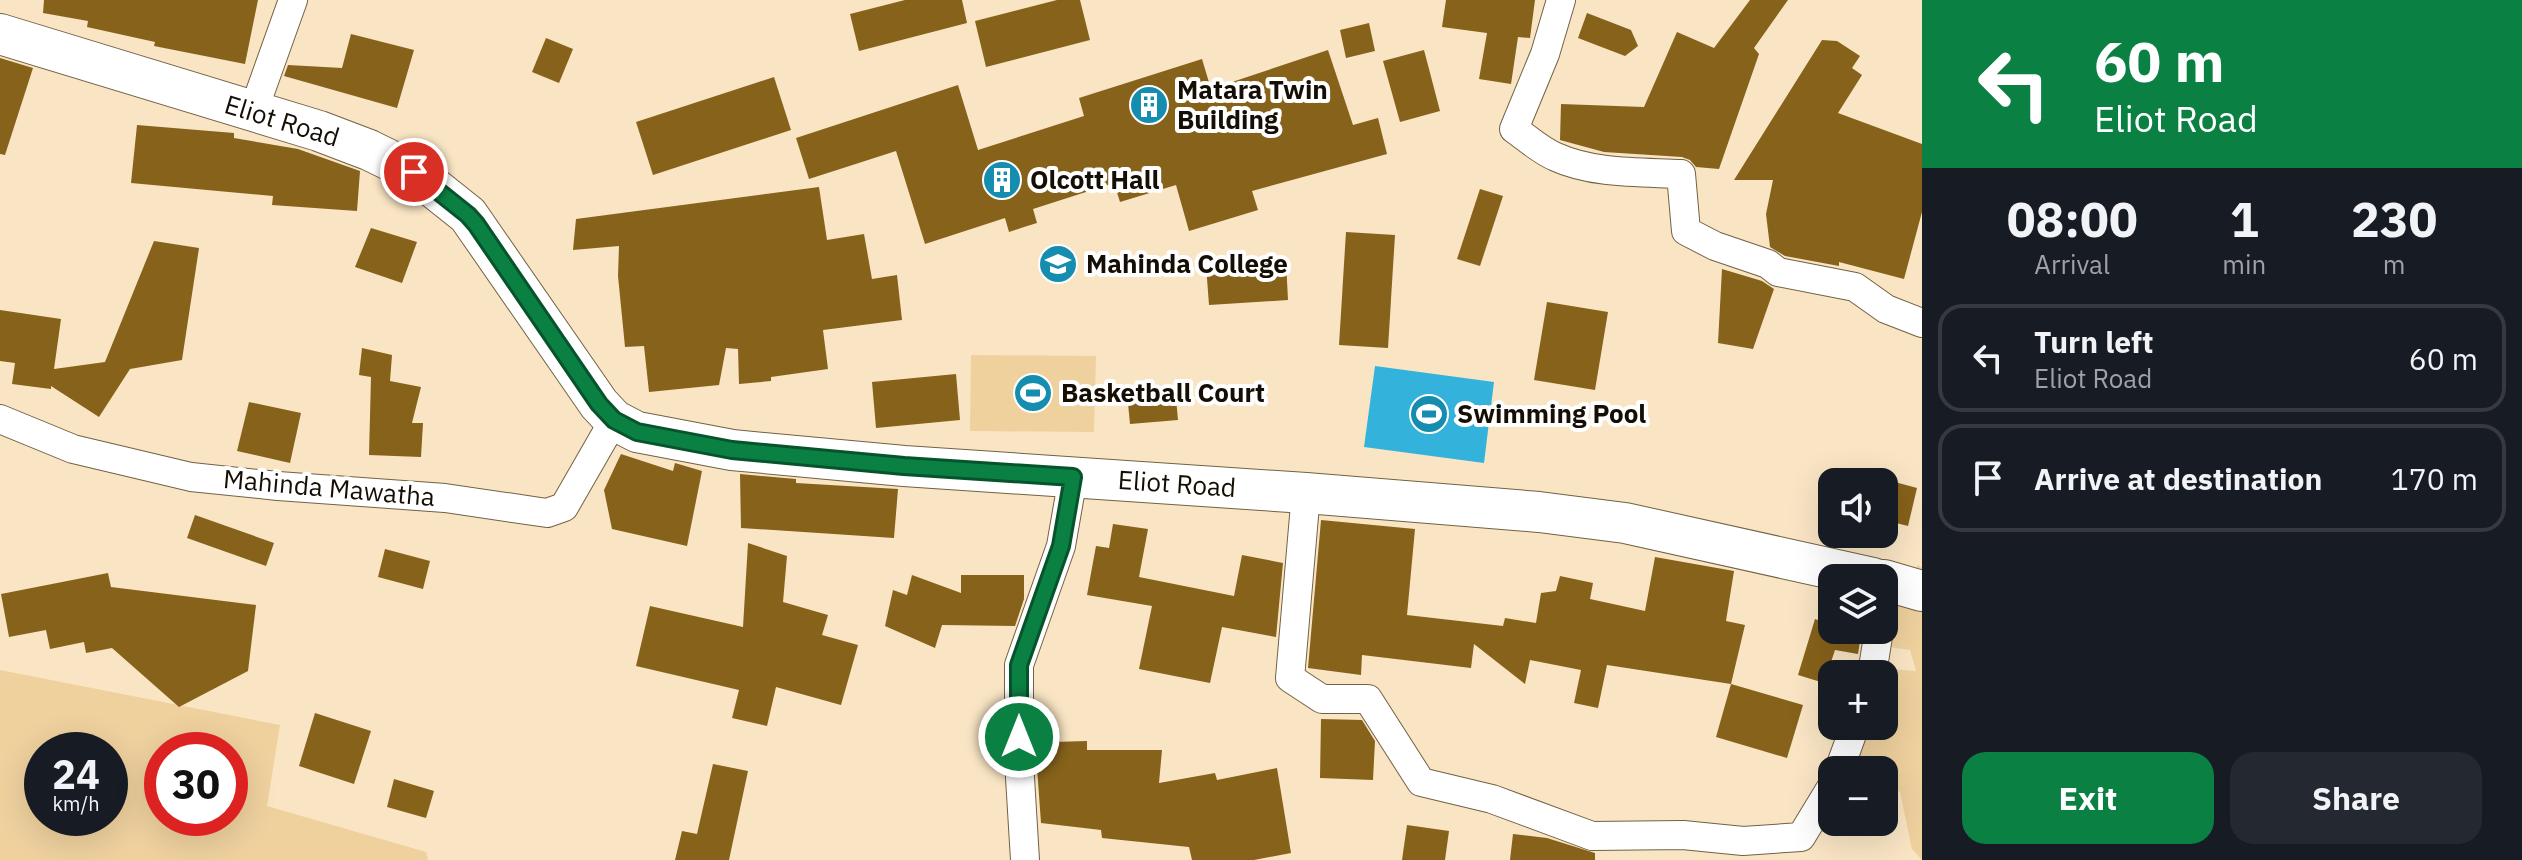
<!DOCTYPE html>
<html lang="en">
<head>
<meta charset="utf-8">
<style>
  :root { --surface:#171b24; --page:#242831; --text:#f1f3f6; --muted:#9ea1a6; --line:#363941; --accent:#0b8043 }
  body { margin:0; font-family:"IBM Plex Sans",sans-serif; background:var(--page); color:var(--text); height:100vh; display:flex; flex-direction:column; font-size:30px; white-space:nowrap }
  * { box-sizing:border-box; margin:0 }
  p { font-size:26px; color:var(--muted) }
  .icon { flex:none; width:44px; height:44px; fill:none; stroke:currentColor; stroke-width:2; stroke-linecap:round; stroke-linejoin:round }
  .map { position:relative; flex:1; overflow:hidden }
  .drawer { display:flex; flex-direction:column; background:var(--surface); width:600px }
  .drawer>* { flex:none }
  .guide { background:#0b8043; color:#fff; overflow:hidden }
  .buttons { position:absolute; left:1818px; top:468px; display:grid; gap:16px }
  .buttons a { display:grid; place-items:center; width:80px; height:80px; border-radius:16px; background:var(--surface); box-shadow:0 8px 32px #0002; font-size:40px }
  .speed { position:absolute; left:24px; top:732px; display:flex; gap:16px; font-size:40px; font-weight:700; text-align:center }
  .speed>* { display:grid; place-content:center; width:104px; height:104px; border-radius:50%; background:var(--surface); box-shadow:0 8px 32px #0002; line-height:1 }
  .speed small { font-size:20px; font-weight:400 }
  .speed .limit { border:12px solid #d22; background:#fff; color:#111 }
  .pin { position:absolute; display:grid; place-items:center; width:68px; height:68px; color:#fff; margin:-34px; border:4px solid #fff; border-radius:50%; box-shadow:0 2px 8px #0007 }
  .me { position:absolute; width:88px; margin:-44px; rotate:0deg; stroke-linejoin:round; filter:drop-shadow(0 0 6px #0008) }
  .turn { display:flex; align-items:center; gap:28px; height:168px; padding:0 40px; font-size:36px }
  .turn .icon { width:104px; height:104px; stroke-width:2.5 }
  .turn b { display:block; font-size:56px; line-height:68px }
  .eta { display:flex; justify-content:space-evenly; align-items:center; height:136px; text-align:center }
  .eta b { font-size:48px; font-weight:700; line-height:56px }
  .cta { display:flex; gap:16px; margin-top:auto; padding:16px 40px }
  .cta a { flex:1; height:92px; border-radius:24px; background:var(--accent); color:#fff; font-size:32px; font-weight:700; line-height:92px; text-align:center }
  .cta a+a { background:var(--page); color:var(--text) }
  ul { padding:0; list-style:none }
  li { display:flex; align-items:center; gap:24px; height:108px; margin:0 16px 12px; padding:0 24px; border:4px solid var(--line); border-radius:24px }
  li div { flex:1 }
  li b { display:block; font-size:30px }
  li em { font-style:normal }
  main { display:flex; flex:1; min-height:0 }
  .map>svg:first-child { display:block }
</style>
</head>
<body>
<main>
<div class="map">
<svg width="1922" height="860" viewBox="0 0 1922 860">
  <rect width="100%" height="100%" fill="#f9e5c4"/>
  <!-- green -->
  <g fill="#efd19e" fill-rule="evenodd">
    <polygon points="971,355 1096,356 1094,432 970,431"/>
    <polygon points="1918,565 1922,568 1922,860 1912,849 1900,792 1884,781 1884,770 1868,770 1858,763 1863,726 1884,726 1884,676 1891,669 1916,671 1910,650 1882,646 1893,594"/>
    <path d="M0 670 280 725 267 806 426 852 428 860H0ZM42 750H110V818H42ZM162 750H230V818H162Z"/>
  </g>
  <!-- water -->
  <polygon fill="#33b3db" points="1375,366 1494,382 1484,463 1364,447"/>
  <!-- building -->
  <g fill="#86621b">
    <polygon points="44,0 258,0 245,64 154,46 155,42 87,27 88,21 43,13"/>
    <polygon points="905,0 962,0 967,23 859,51 850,14"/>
    <polygon points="1057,0 1080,0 1090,40 986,67 975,21"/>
    <polygon points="1446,0 1535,0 1530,38 1518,37 1511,84 1479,79 1487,33 1442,27"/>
    <polygon points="1750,0 1788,0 1754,48 1759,54 1719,169 1696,167 1690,160 1682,157 1604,152 1560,140 1561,104 1644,107 1677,32 1714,48"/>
    <polygon points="1587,13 1631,30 1638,46 1625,56 1578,38"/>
    <polygon points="1369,23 1375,51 1346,58 1340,30"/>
    <polygon points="351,34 414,50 397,108 284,76 288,65 342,68"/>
    <polygon points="546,38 573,49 559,83 532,72"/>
    <polygon points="1822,40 1837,41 1860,56 1852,68 1862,75 1838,113 1922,144 1922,212 1904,279 1839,262 1839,266 1785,256 1770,247 1766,214 1773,180 1734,180"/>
    <polygon points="1328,50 1353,125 1378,118 1387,154 1252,191 1258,210 1189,231 1176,185 1120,202 1114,183 1033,209 1037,223 1024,227 1009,232 1005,218 925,244 896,151 809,179 796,138 958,85 978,150 1084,116 1079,98 1202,59 1211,89"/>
    <polygon points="1424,50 1440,111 1400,122 1383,61"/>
    <polygon points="0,58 33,68 5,155 0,154"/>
    <polygon points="774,77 791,130 653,175 636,122"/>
    <polygon points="137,125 234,133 234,138 298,149 360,171 357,211 272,205 273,196 131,183"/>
    <polygon points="819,187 827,240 864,234 872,279 897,275 902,320 823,330 828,369 771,377 771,381 739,384 738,349 726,348 719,385 649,392 644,346 625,347 618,276 619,246 573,250 576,219"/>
    <polygon points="1480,189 1503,196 1480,266 1457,259"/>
    <polygon points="371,228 417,242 402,283 355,267"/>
    <polygon points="1346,232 1395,235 1388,348 1339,345"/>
    <polygon points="154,241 199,248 182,360 130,369 99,417 51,386 51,389 12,384 15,363 0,361 0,310 61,319 54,369 105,362"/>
    <polygon points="1286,261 1288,300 1209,305 1206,265"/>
    <polygon points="1722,269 1762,281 1774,289 1753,349 1718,343"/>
    <polygon points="1547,302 1608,312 1595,390 1534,380"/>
    <polygon points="362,348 392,355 390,381 421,387 412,423 423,423 421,457 369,455 371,377 359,375"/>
    <polygon points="956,374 960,420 876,428 872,382"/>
    <polygon points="1175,388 1178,420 1130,424 1127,393"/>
    <polygon points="249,402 301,413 290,463 237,451"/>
    <polygon points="621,454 673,471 675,463 702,471 687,546 612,529 604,490"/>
    <polygon points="740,474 796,479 796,483 898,489 894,538 741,528"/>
    <polygon points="1884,479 1917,488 1908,526 1884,520"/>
    <polygon points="195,515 274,543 266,566 187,538"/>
    <polygon points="1321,520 1415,529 1407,615 1503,626 1505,618 1536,623 1541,593 1556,591 1560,576 1593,583 1590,599 1645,611 1655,557 1734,571 1726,621 1745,625 1731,684 1607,665 1598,708 1574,703 1581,670 1530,660 1525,684 1474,644 1471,668 1362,655 1361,675 1308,668"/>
    <polygon points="1113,524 1148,529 1139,577 1234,596 1242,555 1283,563 1276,637 1222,627 1210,683 1139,669 1152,606 1087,595 1096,546 1109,548"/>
    <polygon points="748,543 787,556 783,602 828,615 822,635 858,645 841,705 776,687 767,726 732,718 739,690 636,666 650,606 743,627"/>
    <polygon points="385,549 430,561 423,589 378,577"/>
    <polygon points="108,573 111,587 256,605 248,671 179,707 112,648 86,653 84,642 50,649 46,630 9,637 1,594"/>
    <polygon points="912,575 961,593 961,575 1024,575 1024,599 1015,626 942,625 935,648 885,626 893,590 907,595"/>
    <polygon points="1815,619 1832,625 1832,630 1847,630 1861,635 1858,654 1835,650 1824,683 1798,675"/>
    <polygon points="1731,684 1803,705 1787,758 1716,737"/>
    <polygon points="315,713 371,731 354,784 299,766"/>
    <polygon points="1321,719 1362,720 1375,741 1373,780 1320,778"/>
    <polygon points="1087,741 1087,750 1162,750 1159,783 1215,773 1217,780 1277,768 1291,853 1254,860 1192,860 1189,847 1102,838 1101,830 1041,823 1036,754 1048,752 1053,742"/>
    <polygon points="713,764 748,771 729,860 675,860 682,831 697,834"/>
    <polygon points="394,779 434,791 426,818 387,807"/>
    <polygon points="1407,825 1449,831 1445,860 1402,860"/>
    <polygon points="1513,834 1547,838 1595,853 1595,860 1510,860"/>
  </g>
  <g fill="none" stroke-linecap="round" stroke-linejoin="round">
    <!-- street casing -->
    <g stroke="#726144" stroke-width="30">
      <g id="street">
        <path d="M1561 0 1545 54 1514 129C1527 138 1541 151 1556 157 1593 174 1641 172 1681 174L1686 231 1715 246 1768 264 1778 272 1855 287 1886 309 1922 323"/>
        <polyline points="253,112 293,0"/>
        <polyline points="0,419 73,449 191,477 278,486 445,498 547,513 564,507 614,420"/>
        <polyline points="1306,493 1290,678 1322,699 1368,699 1421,782 1492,799 1592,836 1683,835 1743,841 1801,837 1832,786"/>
        <polyline points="1872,674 1879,630"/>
        <polyline points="1839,770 1855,726"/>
        <polyline points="1025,860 1019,761 1019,665 1061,546 1073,477"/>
      </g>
    </g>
    <!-- secondary casing -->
    <g stroke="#726144" stroke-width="42">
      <g id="secondary">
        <polyline points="0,34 319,131 369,150 414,172 468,215 599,404 614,420 637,432 732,450 904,466 1306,493 1539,512 1625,523 1873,578"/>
        <polyline points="1884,580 1922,591"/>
      </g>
    </g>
    <!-- street -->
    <use href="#street" stroke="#fff" stroke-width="28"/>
    <!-- secondary -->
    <use href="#secondary" stroke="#fff" stroke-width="40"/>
  </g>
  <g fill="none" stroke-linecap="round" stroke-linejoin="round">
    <!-- route casing -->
    <g stroke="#07532c" stroke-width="20">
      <polyline id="route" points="414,172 468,215 476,224 599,404 614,420 637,432 732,450 904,466 1073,477 1061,546 1019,665 1019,737"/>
    </g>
    <!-- route -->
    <use href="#route" stroke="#0b8043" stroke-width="14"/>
  </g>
  <!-- icons -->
  <defs>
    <g id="building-disc" transform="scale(2)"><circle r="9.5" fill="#148daf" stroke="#fff"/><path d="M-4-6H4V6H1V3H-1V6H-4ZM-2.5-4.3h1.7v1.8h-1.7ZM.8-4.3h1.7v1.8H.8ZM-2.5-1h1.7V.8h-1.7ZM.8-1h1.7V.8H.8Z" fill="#fff"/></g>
    <g id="school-disc" transform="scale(2)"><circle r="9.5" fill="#148daf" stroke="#fff"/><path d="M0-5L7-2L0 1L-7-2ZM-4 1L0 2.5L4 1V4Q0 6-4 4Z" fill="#fff"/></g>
    <g id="stadium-disc" transform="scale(2)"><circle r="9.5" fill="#148daf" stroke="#fff"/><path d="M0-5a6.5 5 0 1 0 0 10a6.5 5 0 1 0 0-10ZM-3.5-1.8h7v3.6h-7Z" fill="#fff"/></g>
  </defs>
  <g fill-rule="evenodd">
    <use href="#building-disc" x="1149" y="105"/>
    <use href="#building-disc" x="1002" y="180"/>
    <use href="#school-disc" x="1058" y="264"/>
    <use href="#stadium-disc" x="1033" y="393"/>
    <use href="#stadium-disc" x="1429" y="414"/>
  </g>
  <g text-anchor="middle" stroke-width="8" stroke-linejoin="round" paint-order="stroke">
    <!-- poi labels -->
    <g font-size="26" font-weight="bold" fill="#150e04" stroke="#fff" text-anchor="start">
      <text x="1177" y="99">Matara Twin<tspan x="1177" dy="30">Building</tspan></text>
      <text x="1030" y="189">Olcott Hall</text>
      <text x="1086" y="273">Mahinda College</text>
      <text x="1061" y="402">Basketball Court</text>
      <text x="1457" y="423">Swimming Pool</text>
    </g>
    <!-- street labels -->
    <g font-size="26" fill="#150e04" stroke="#fff">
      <text transform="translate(282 121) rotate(17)" y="9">Eliot Road</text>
      <text transform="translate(1177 484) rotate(4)" y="9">Eliot Road</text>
      <text transform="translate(329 488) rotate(5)" y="9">Mahinda Mawatha</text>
    </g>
  </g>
</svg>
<div class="buttons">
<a><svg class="icon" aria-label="sound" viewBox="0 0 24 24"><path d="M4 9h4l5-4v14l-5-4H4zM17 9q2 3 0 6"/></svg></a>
<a><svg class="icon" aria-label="layers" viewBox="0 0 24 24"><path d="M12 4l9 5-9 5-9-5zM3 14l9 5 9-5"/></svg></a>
<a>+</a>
<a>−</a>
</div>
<div class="speed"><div>24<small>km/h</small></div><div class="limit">30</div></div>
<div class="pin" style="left:414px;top:172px;background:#d93025"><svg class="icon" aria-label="arrive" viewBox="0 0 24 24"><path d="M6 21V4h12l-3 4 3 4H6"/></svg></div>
<svg class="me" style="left:1019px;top:737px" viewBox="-20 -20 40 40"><circle r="17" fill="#0b8043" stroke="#fff" stroke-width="3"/><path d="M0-11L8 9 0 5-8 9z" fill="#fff"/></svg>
</div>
<section class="drawer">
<div class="guide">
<div class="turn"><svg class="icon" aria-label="left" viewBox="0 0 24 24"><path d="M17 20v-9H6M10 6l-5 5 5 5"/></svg><div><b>60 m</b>Eliot Road</div></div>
</div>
<div class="eta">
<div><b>08:00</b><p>Arrival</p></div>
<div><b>1</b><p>min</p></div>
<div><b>230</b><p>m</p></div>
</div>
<ul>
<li><svg class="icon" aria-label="left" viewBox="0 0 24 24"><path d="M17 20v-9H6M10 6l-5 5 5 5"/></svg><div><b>Turn left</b><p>Eliot Road</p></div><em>60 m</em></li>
<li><svg class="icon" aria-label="arrive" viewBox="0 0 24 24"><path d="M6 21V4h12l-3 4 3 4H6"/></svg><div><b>Arrive at destination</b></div><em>170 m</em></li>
</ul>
<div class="cta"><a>Exit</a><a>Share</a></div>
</section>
</main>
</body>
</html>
